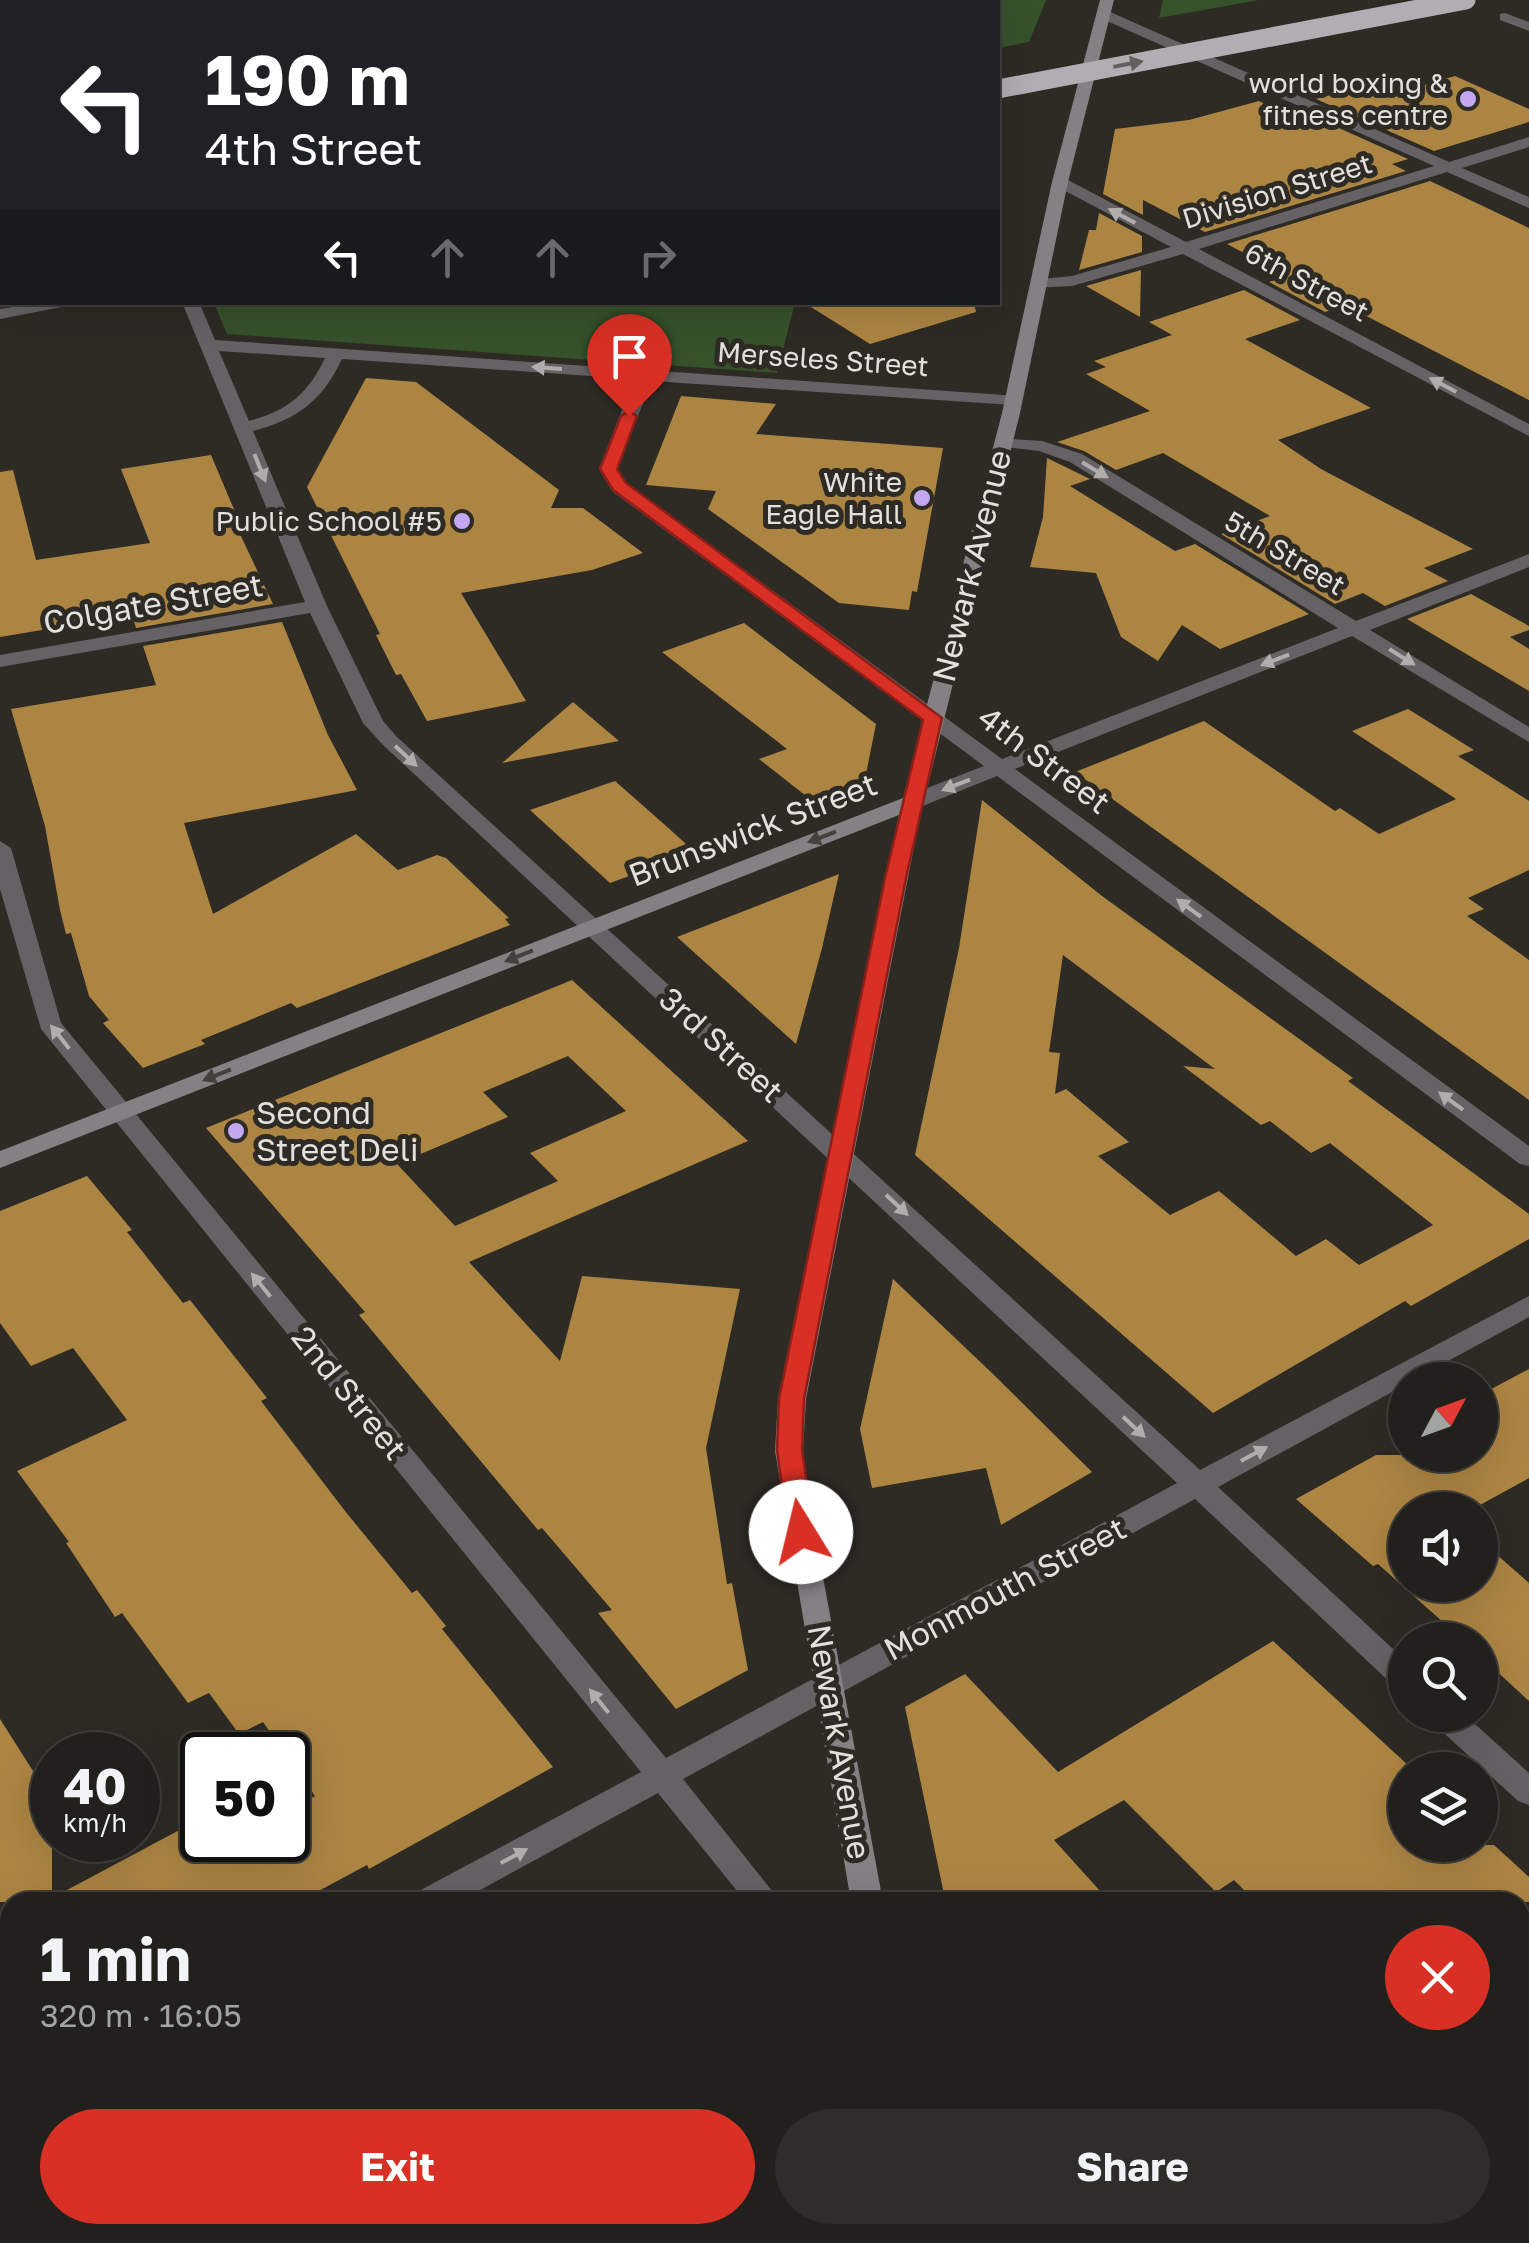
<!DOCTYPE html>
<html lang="en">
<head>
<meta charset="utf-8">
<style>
  :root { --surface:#22201c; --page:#2e2d29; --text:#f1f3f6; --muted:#a2a3a3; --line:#3f3e3b; --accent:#d93025 }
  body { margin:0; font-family:"Golos Text",sans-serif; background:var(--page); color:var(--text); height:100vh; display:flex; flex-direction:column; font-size:38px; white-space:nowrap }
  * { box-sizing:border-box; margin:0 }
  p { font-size:32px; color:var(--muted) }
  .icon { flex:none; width:55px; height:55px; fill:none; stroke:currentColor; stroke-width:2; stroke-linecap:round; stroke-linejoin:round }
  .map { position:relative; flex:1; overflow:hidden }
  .details { position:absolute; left:0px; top:1892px; width:1530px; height:352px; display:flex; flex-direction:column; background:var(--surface); border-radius:30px 30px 0 0; box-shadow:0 10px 40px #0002,0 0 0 2px var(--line) }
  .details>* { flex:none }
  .guide { position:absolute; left:0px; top:0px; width:1000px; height:305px; box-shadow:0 10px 40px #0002,0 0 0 2px var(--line); background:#202124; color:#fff; overflow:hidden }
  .needle { width:65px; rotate:49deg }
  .controls { position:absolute; left:1388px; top:1362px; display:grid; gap:20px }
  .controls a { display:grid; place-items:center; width:110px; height:110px; border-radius:50%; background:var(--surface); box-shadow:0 10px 40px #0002,0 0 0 2px var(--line); font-size:50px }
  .speed { position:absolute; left:30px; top:1732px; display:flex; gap:20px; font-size:50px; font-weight:700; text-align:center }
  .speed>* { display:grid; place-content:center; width:130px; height:130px; border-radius:50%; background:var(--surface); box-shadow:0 10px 40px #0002,0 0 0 2px var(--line); line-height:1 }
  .speed small { font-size:25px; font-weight:400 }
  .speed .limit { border:5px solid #111; border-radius:15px; background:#fff; color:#111 }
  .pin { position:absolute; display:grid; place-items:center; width:85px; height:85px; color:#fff; margin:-102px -42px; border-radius:50% 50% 50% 0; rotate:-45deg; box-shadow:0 0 10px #0007 }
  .pin .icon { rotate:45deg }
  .me { position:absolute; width:110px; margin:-55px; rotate:351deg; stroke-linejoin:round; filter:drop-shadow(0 0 8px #0008) }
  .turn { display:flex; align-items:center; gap:35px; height:210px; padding:0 40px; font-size:45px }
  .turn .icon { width:130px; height:130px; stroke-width:2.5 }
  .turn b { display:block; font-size:70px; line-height:85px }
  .lanes { display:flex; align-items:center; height:95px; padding:0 40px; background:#0003; justify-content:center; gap:50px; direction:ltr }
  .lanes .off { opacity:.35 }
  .round { display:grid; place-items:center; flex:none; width:105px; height:105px; border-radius:52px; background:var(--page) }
  .overview { display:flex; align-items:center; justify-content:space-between; height:170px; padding:0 40px }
  h1 { font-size:60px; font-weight:700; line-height:75px }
  .action { display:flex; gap:20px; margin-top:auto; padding:20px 40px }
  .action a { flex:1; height:115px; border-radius:60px; background:var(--accent); color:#fff; font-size:40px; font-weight:700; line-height:115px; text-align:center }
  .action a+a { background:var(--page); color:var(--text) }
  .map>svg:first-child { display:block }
</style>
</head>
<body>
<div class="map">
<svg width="1529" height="2243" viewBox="0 0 1529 2243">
  <rect width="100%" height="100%" fill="#2e2b25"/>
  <!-- green -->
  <g fill="#36522b">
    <polygon points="92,0 1046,0 1029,42 998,48 998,2 88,2"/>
    <polygon points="1163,0 1259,0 1159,18"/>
    <polygon points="214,303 795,303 777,373 227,334"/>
  </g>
  <!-- building -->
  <g fill="#ad8543" fill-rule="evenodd">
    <polygon points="1455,76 1529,109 1529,122 1434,151 1316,99 1368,85 1390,95"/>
    <polygon points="1259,101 1278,110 1290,106 1408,159 1392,164 1406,171 1205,232 1143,200 1143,215 1103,194 1115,129 1189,120"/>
    <polygon points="1430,181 1529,228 1529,400 1345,305 1325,312 1269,282 1288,276 1227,244"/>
    <polygon points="1099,213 1142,236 1142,252 1079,270 1089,230 1096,230"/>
    <polygon points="1141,270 1140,317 1086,286"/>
    <polygon points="1244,290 1300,320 1245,339 1371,408 1278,440 1321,469 1473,549 1424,568 1448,581 1385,606 1363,593 1335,604 1221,534 1270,516 1163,453 1116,470 1084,451 1057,442 1150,411 1086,374 1106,367 1094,361 1172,335 1149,322"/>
    <polygon points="803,302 974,302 976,312 870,344"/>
    <polygon points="366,378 416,382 559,490 551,508 583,508 643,553 592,570 461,593 526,701 427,721 401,674 396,675 376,635 380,634 307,487"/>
    <polygon points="681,396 776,404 756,434 943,448 917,592 912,591 909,610 839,603 708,509 716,491 646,485"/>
    <polygon points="211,455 236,514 231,515 273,604 136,628 132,615 0,637 0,472 13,470 36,560 150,543 121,469"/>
    <polygon points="1047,458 1090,479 1070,486 1175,551 1195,544 1309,614 1220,649 1182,625 1158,661 1121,637 1096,573 1030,567 1043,517"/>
    <polygon points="1471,594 1529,626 1529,630 1510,637 1529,649 1529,691 1407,619"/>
    <polygon points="282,622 328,735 357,790 184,823 213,914 356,834 398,870 437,855 446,858 509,918 505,919 510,925 297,1008 291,1003 201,1040 205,1044 143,1068 103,1023 109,1020 89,996 71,933 66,934 60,910 45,826 11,709 156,685 143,646"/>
    <polygon points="744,623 876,724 865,779 859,785 815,803 759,759 787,749 662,652"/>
    <polygon points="573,702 619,741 502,763"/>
    <polygon points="1408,709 1474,750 1458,756 1529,801 1529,870 1468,898 1484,909 1467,916 1529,960 1529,1100 1075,772 1204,721 1335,811 1340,808 1379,834 1456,799 1352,731"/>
    <polygon points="615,781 665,825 695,852 610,883 530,810"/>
    <path d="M982 800 1102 896 1353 1078 1348 1081 1529 1214V1239L1411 1306 1405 1301 1213 1413 915 1155 959 948ZM1063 955 1215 1069 1183 1066 1261 1125 1270 1121 1311 1153 1330 1143 1433 1225 1359 1265 1326 1239 1296 1256 1219 1191 1170 1215 1098 1156 1129 1142 1066 1089 1055 1094 1060 1053 1049 1052Z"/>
    <polygon points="839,874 822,948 796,1044 677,937"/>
    <path d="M572 980 748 1141 469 1262 560 1361 582 1276 740 1289 706 1448 727 1584 732 1583 748 1670 676 1709 598 1613 612 1610 542 1528 538 1530 359 1315 365 1312 206 1128ZM568 1056 626 1111 530 1153 558 1181 455 1226 397 1164 508 1117 483 1092Z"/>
    <polygon points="87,1176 132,1230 127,1232 183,1303 190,1300 267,1398 261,1401 345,1511 412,1593 417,1590 446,1626 442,1629 553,1767 369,1869 367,1865 298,1902 0,1902 0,1719 52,1801 52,1898 202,1818 202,1840 288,1840 288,1811 315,1796 263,1722 239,1734 209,1693 188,1703 122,1613 115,1617 66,1543 69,1542 17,1471 127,1420 73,1348 31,1366 0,1323 0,1211"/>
    <polygon points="893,1279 993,1374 1092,1472 1001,1525 986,1468 872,1488 860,1429"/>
    <polygon points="1529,1369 1529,1478 1471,1510 1405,1510 1405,1585 1480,1585 1480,1540 1529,1583 1529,1701 1480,1656 1480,1640 1463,1640 1378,1564 1373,1566 1296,1499 1376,1455 1480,1455 1480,1395"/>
    <polygon points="1273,1641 1409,1766 1405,1769 1405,1845 1494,1845 1529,1877 1529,1902 1256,1902 1234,1880 1216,1892 1124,1800 1054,1840 1110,1902 945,1899 905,1707 965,1674 1058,1772"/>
  </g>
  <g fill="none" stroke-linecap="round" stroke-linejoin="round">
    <!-- street -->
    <g fill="#646265" fill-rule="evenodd">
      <polygon points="1098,11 1108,11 1449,162 1529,137 1529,147 1462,168 1529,197 1529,208 1447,172 1199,249 1529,424 1529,436 1183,254 1072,286 1032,288 1032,280 1072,276 1171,247 1054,185 1054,179 1066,179 1186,242 1434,166 1098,17"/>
      <polygon points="1505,13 1529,22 1529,31 1500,20 1500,14"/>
      <polygon points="42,302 87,302 0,319 0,309"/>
      <path d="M182 302H199L215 340 1019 396V404L1013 405 652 381 617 469 626 483 1002 759 1338 628 1070 462 1039 451 997 446V438L1042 441 1082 454 1356 621 1529 554V567L1370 630 1529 727V742L1352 636 1015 769 1529 1146V1166L1520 1164 997 776 920 807H904L901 802 904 797 984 766 612 491 599 469 634 379 342 359C322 401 298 419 253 431L327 606 383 721 397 737 1200 1470 1529 1296V1317L1413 1380H1405V1385L1218 1487 1405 1660V1690L1394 1686 1195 1499 683 1779 781 1902H746L658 1793 458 1902H413L417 1892 641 1772 41 1029 0 889V841L11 848 61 1023 666 1758 1177 1483 383 745 363 723 310 613 0 667V655L305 602ZM219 351 325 358C308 394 287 411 249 421Z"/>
      <polygon points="1430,1715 1465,1715 1529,1773 1529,1805 1518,1801 1434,1724"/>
      <polygon points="10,2097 10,2129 0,2131 0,2099"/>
      <polygon points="0,2148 10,2152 10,2198 0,2194"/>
      <polygon points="22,2235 59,2235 62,2243 26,2243"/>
    </g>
    <!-- secondary -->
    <g fill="#848185" fill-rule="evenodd">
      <polygon points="1100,0 1114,0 1068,182 1020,413 919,821 806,1399 803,1451 809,1501 883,1902 851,1902 775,1451 778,1399 899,815 0,1168 0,1151 903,798 1002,413 1052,182"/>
      <polygon points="909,2235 945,2235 946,2243 910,2243"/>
    </g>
    <!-- highway -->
    <g fill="#b3adb3" fill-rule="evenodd">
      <rect x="0" y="251" width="2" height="12"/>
      <polygon points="2,273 2,285 0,286 0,274"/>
    </g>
    <!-- rail casing -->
    <g stroke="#898681" stroke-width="8">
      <g id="rail">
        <polyline points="16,2 21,0"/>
        <polyline points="54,2 58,0"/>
        <polyline points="74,2 78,0"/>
        <polyline points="484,2 509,0"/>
      </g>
    </g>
    <!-- rail -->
    <use href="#rail" stroke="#2e2b25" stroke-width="5" stroke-dasharray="14" stroke-linecap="butt"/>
    <!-- highway-bridge -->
    <polyline stroke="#b3adb3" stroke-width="19" points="998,89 1466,0"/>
  </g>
  <!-- one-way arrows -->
  <defs><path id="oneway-solid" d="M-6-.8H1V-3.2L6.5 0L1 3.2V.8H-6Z" transform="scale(2.5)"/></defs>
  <use fill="#635f5e" href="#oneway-solid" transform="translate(1128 64) rotate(-11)"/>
  <g fill="#b0aead">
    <use href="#oneway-solid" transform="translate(1122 216) rotate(-152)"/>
    <use href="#oneway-solid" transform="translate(547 368) rotate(-176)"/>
    <use href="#oneway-solid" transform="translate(1443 385) rotate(-152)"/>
    <use href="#oneway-solid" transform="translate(260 468) rotate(68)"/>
    <use href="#oneway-solid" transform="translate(1095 470) rotate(31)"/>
    <use href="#oneway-solid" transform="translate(1402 657) rotate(32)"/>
    <use href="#oneway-solid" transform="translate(1275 660) rotate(159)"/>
    <use href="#oneway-solid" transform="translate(406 756) rotate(43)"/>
    <use href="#oneway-solid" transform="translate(956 785) rotate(159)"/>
    <use href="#oneway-solid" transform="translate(1189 908) rotate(-144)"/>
    <use href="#oneway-solid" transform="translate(60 1037) rotate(-128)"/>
    <use href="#oneway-solid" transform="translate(1451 1101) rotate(-144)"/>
    <use href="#oneway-solid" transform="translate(897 1205) rotate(43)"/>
    <use href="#oneway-solid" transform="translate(261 1285) rotate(-129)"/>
    <use href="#oneway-solid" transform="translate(1134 1427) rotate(43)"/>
    <use href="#oneway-solid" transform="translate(1254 1454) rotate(-28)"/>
    <use href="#oneway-solid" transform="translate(599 1701) rotate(-129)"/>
    <use href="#oneway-solid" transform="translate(514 1856) rotate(-28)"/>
  </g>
  <g fill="#44403d">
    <use href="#oneway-solid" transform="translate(822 837) rotate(159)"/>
    <use href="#oneway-solid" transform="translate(519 956) rotate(158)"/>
    <use href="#oneway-solid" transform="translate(217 1075) rotate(158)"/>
  </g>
  <!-- route -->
  <polygon fill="#d93025" stroke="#8d1f18" stroke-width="2.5" points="629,411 637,416 617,469 626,483 942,718 906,878 804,1399 802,1450 814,1532 810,1539 792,1539 788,1532 777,1450 779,1399 885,878 923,720 613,490 600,469 621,416"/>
  <!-- markers -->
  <g fill="#c4a7f1" stroke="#2e2b25" stroke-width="4">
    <circle cx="1468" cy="99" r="10"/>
    <circle cx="922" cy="498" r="10"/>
    <circle cx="462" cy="521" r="10"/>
    <circle cx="236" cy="1131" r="10"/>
  </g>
  <g text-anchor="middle" stroke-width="10" stroke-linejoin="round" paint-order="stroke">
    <!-- far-poi labels -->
    <g font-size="28" fill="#e3e1dd" stroke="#2e2b25" text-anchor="end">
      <text x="1448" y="93">world boxing &amp;<tspan x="1448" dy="32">fitness centre</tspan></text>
      <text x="902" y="492">White<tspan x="902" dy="32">Eagle Hall</tspan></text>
      <text x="442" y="531">Public School #5</text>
    </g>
    <!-- far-street labels -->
    <g font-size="28" fill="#e3e1dd" stroke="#2e2b25">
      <text transform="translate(1277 191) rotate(-17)" y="10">Division Street</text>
      <text transform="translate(1307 282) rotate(28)" y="10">6th Street</text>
      <text transform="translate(823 359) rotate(4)" y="10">Merseles Street</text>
      <text transform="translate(1285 553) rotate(31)" y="10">5th Street</text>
    </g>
    <!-- street labels -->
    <g font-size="32" fill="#e3e1dd" stroke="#2e2b25">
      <text transform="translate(972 566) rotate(-76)" y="11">Newark Avenue</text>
      <text transform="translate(153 604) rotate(-10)" y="11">Colgate Street</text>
      <text transform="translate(1044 760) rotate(37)" y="11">4th Street</text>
      <text transform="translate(753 830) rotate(-21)" y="11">Brunswick Street</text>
      <text transform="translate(721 1045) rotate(42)" y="11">3rd Street</text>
      <text transform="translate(349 1393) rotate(51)" y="11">2nd Street</text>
      <text transform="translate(1005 1589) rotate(-28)" y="11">Monmouth Street</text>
      <text transform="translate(839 1742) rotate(80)" y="11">Newark Avenue</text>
    </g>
    <!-- poi labels -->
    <g font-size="32" fill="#e3e1dd" stroke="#2e2b25" text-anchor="start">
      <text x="256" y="1124">Second<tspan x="256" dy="37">Street Deli</tspan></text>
    </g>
  </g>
</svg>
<div class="controls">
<a><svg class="needle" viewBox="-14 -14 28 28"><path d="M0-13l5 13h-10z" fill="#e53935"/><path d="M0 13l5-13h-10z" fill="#a2a3a3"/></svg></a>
<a><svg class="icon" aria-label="sound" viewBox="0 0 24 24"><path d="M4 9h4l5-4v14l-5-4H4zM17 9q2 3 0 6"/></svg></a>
<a><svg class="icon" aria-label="search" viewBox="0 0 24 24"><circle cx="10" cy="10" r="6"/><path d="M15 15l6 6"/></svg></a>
<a><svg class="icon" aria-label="layers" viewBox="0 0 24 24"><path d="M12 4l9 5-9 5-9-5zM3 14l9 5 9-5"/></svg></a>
</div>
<div class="speed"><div>40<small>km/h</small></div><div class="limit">50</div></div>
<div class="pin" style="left:629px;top:416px;background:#d93025"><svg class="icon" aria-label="arrive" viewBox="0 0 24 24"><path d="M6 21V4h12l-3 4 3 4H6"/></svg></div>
<svg class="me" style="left:801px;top:1532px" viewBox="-20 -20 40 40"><circle r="19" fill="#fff"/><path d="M0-13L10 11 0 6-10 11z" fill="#d93025"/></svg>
<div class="guide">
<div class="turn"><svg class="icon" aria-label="left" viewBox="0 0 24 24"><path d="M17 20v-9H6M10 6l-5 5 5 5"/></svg><div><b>190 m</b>4th Street</div></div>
<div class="lanes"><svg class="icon" aria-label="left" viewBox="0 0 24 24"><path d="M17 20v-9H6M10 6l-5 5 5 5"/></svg><svg class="icon off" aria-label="ahead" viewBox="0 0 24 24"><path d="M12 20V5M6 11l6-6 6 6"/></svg><svg class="icon off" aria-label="ahead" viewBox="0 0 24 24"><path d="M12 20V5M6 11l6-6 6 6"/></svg><svg class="icon off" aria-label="right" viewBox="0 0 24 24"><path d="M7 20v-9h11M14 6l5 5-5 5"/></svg></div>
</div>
<section class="details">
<div class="overview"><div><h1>1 min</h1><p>320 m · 16:05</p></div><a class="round" style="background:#d93025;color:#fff"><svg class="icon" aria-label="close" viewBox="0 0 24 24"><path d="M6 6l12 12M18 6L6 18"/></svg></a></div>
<div class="action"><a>Exit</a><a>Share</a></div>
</section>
</div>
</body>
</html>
